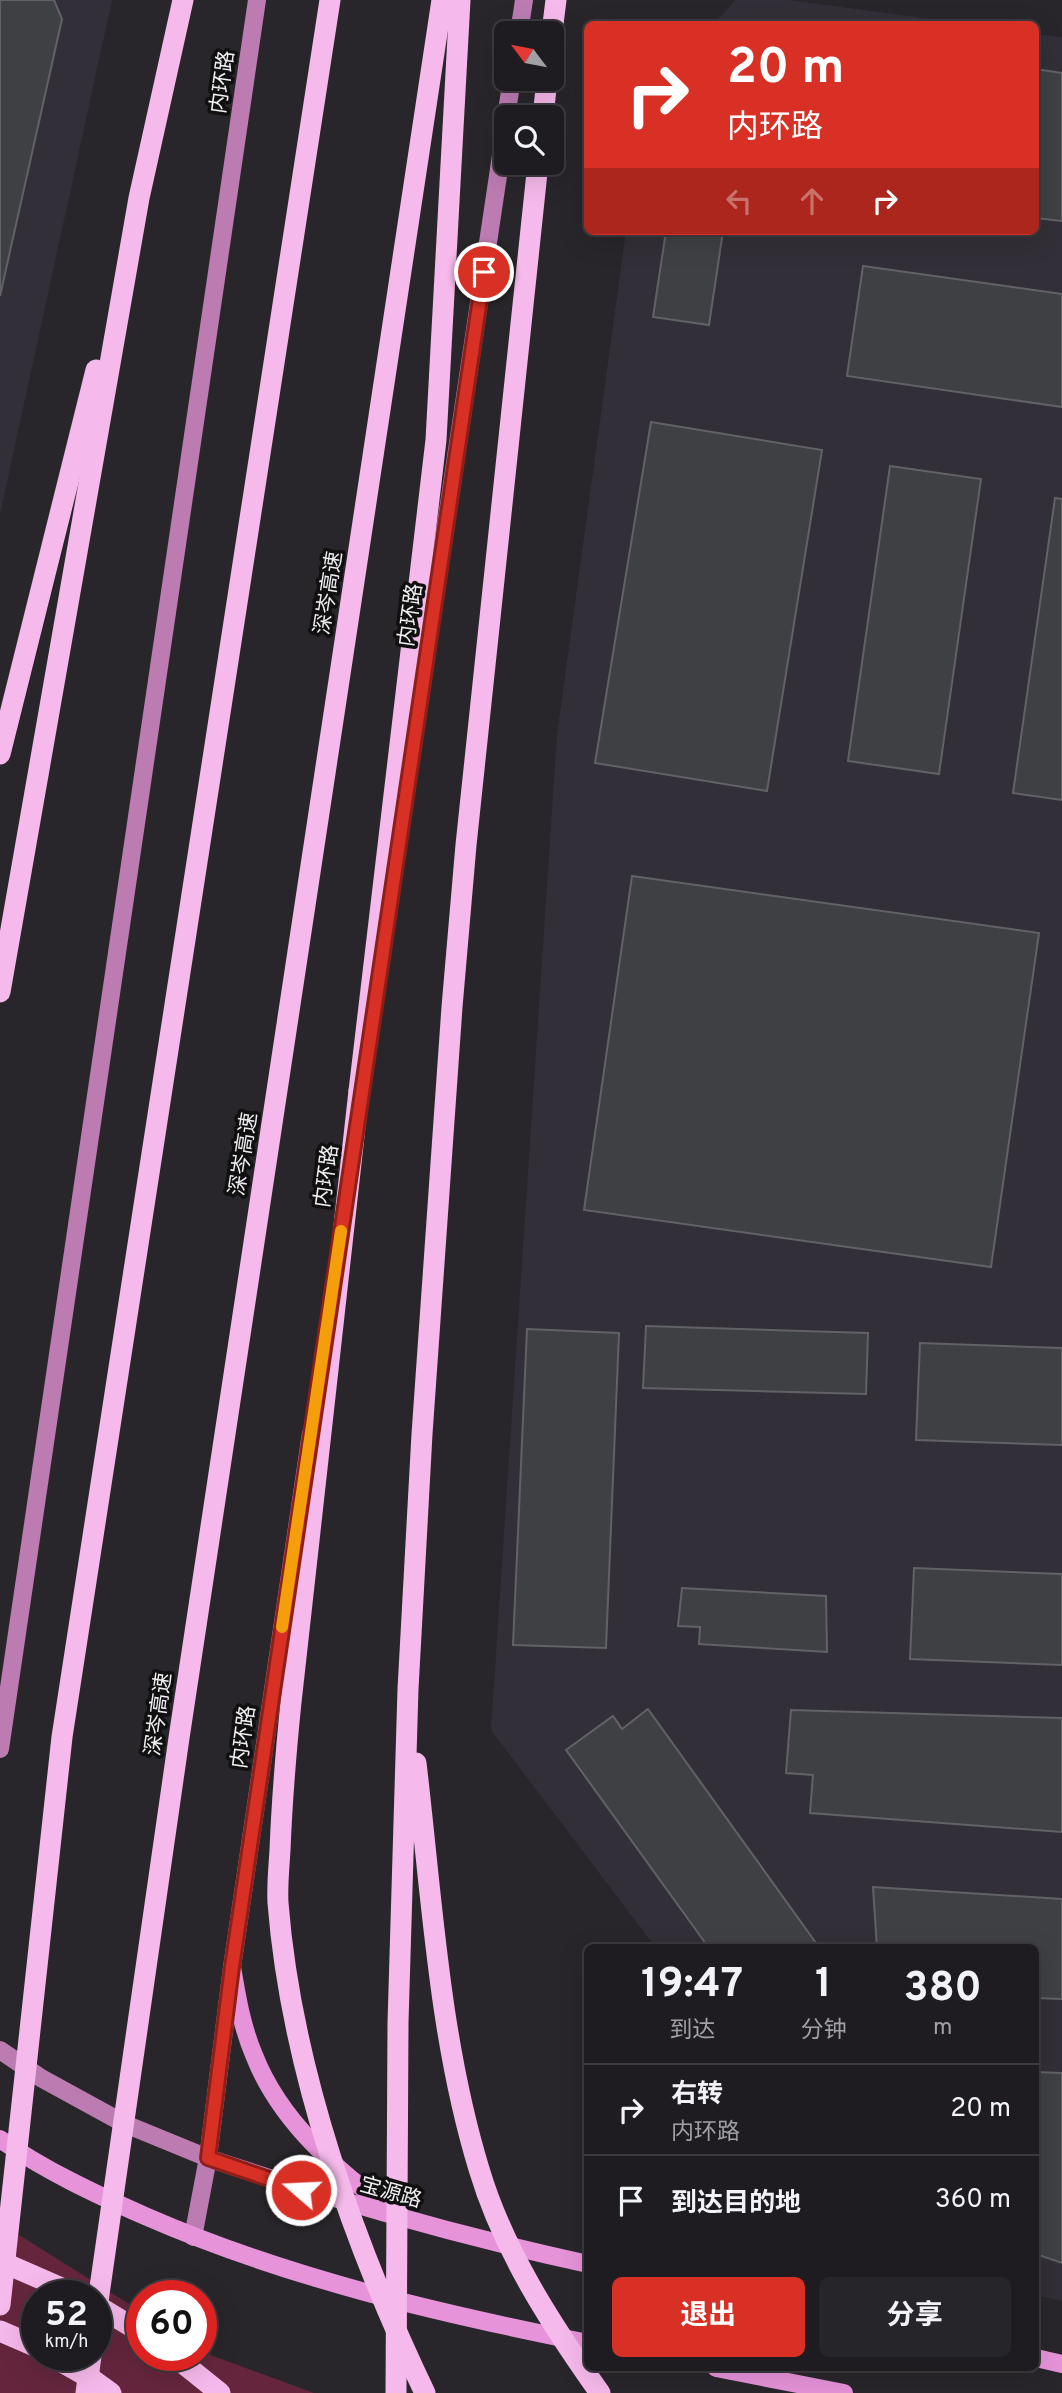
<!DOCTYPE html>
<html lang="zh">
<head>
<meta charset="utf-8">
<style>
  :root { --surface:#1e1c20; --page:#262529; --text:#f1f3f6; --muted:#a1a1a5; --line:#3c3a3e; --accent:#d93025 }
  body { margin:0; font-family:Overpass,"Noto Sans SC",sans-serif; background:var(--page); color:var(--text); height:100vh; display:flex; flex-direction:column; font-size:26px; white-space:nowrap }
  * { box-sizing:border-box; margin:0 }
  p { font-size:23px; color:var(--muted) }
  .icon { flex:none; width:38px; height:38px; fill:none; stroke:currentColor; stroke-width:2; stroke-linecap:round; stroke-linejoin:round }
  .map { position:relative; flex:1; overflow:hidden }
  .details { position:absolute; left:584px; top:1944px; width:455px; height:427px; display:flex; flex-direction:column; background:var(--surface); border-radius:10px; box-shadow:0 7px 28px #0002,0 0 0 2px var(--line) }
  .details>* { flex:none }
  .hud { position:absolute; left:584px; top:21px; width:455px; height:214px; border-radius:10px; box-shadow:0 7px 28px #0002,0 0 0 2px var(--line); background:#d93025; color:#fff; overflow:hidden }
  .needle { width:46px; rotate:302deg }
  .tools { position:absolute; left:494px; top:21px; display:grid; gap:14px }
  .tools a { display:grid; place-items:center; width:70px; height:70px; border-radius:10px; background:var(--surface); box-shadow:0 7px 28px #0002,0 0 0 2px var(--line); font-size:35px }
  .speed { position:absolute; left:21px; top:2280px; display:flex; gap:14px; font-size:35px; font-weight:700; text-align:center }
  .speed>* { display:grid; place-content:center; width:91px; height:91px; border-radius:50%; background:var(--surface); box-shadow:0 7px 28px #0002,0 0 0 2px var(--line); line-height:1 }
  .speed small { font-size:18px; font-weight:400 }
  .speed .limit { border:10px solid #d22; background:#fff; color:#111 }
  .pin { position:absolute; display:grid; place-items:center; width:60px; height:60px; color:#fff; margin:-30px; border:4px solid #fff; border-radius:50%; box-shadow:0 2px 7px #0007 }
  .me { position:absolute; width:77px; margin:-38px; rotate:289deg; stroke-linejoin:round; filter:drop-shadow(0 0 5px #0008) }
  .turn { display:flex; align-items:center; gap:24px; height:147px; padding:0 28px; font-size:32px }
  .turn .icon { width:91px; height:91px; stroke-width:2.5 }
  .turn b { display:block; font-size:49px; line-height:60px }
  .lanes { display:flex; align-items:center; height:66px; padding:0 28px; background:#0003; justify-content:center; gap:35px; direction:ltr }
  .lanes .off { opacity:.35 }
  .eta { display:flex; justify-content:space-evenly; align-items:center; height:119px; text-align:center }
  .eta b { font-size:42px; font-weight:700; line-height:49px }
  .action { display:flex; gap:14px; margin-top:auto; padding:14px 28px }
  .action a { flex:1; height:80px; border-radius:10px; background:var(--accent); color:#fff; font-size:28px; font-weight:700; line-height:80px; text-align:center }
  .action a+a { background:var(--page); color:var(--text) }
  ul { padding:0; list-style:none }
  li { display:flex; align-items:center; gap:21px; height:91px; padding:0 28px; border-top:2px solid var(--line) }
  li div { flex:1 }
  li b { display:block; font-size:26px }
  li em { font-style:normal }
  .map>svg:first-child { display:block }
</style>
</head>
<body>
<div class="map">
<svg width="1062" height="2393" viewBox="0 0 1062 2393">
  <rect width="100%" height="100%" fill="#28262a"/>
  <!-- built -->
  <g fill="#332f38">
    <polygon points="0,0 112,0 0,514"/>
    <polygon points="736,0 788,0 969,24 713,24"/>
    <polygon points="1036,34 1062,37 1062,2301 1036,2295 1036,1948 656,1948 491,1730 557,735 626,231 1036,231"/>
  </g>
  <!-- green -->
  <path fill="#65263d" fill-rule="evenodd" d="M0 2223 142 2312V2356H201V2349L213 2356 314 2393H0ZM37 2296H96V2356H37Z"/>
  <!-- building -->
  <g fill="#3f4044" stroke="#616266" stroke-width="2">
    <polygon points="0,0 54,0 62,19 0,296"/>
    <polygon points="1036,69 1062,73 1062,221 1036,218"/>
    <polygon points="666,231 723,231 709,325 653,317"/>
    <polygon points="863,266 1062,294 1062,407 847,376"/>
    <polygon points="651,422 822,450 767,791 595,763"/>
    <polygon points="890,466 981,479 939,774 848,761"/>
    <polygon points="1055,498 1062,499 1062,800 1013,793"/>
    <polygon points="632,876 1039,933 991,1267 584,1210"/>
    <polygon points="646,1326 868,1333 866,1394 643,1388"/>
    <polygon points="527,1329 619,1333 606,1648 513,1645"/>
    <polygon points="920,1343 1062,1348 1062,1445 916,1440"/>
    <polygon points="914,1568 1062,1574 1062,1665 910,1659"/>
    <polygon points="682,1588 826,1596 827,1652 699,1644 700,1627 678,1626"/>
    <polygon points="648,1709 816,1943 809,1948 709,1948 566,1750 613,1716 622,1729"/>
    <polygon points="791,1710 1062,1718 1062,1832 810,1813 813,1775 786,1773"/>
    <polygon points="873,1887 1062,1899 1062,1999 1036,1998 1036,1948 877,1948"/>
    <polygon points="1036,2072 1062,2073 1062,2263 1036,2254"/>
  </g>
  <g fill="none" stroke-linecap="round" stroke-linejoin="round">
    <!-- secondary -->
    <g stroke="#bc7cb2" stroke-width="18">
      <polyline points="519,33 524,0"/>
      <polyline points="506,117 512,79"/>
      <polyline points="396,859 506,122"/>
      <polyline points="0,1749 257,0"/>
      <polyline points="0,2050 41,2078 125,2124 208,2158"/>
      <polyline points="193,2237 208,2158 232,1967 311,1433"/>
    </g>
    <!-- primary -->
    <g stroke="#e693d9" stroke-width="18">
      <path d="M232 1967C237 1997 242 2027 254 2055 280 2122 338 2171 394 2213"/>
      <path d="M0 2139C44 2170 95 2194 145 2216 287 2278 437 2313 588 2343"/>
      <path d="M208 2158C333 2200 459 2236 588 2264"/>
      <polyline points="1036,2358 1062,2364"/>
      <polyline points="716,2368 844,2393"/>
    </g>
    <!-- highway -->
    <g stroke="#f6b9eb" stroke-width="21">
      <polyline points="551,40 556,0"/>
      <polyline points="543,117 547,79"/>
      <polyline points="0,754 96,370"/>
      <polyline points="0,992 139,198 183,0"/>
      <polyline points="359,1091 436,440 460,0"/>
      <polyline points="0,2261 80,2296"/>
      <polyline points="96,2305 142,2333"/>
      <polyline points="0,2331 37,2347"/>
      <polyline points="51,2356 93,2380 111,2393"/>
      <polyline points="174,2356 220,2393"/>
      <polyline points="86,2393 91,2356"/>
    </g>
    <!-- highway-bridge -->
    <g stroke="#f6b9eb" stroke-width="21">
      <path d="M359 1091 291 1702C286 1751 282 1800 280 1850 279 1867 277 1885 278 1903 291 2068 354 2245 425 2393"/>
      <path d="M416 1763C432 1898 439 2038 479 2169 503 2250 551 2324 600 2393"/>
      <polyline points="0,2305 62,1737 330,0"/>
      <polyline points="96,2315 179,1738 442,0"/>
      <polyline points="396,2393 398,2023 408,1689 422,1434 452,1007 466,845 538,163"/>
    </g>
  </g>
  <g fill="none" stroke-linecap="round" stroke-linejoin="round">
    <!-- route casing -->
    <g stroke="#8d1f18" stroke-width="18">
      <polyline id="route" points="301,2190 208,2158 232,1967 484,272"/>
    </g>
    <!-- route -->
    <use href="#route" stroke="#d93025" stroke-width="12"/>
    <!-- slow -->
    <polyline stroke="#f59e0b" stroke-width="12" points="282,1627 341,1231"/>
  </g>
  <g text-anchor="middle" stroke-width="7" stroke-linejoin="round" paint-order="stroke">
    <!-- street labels -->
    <g font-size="21" fill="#f1eff2" stroke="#111011">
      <text transform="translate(222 82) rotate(-82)" y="7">内环路</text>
      <text transform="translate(328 593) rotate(-81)" y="7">深岑高速</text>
      <text transform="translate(410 615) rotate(-82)" y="7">内环路</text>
      <text transform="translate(243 1154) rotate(-81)" y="7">深岑高速</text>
      <text transform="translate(326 1176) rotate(-82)" y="7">内环路</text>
      <text transform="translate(158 1714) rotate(-82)" y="7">深岑高速</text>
      <text transform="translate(243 1737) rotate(-82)" y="7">内环路</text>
      <text transform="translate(391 2192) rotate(16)" y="7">宝源路</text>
    </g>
  </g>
</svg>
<div class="tools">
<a><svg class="needle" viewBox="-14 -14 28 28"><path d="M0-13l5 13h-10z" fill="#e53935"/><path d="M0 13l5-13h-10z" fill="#a1a1a5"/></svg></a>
<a><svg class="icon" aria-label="search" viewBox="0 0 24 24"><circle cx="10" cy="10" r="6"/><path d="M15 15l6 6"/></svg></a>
</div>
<div class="speed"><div>52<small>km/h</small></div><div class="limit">60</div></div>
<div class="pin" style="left:484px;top:272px;background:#d93025"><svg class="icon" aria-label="arrive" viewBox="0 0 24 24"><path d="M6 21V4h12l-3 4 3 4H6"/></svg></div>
<svg class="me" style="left:301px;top:2190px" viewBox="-20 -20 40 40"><circle r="17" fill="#d93025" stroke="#fff" stroke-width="3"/><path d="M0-11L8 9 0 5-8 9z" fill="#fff"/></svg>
<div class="hud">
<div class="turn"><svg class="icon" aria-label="right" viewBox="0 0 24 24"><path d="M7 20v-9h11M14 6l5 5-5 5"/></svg><div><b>20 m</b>内环路</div></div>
<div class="lanes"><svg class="icon off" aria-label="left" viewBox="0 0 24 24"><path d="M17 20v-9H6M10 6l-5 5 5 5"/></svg><svg class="icon off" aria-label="ahead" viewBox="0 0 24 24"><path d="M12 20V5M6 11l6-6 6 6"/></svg><svg class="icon" aria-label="right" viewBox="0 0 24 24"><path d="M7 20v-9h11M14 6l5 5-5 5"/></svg></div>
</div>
<section class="details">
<div class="eta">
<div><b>19:47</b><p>到达</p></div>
<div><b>1</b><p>分钟</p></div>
<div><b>380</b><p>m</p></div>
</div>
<ul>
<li><svg class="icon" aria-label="right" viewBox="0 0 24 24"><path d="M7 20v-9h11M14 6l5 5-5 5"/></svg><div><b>右转</b><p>内环路</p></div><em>20 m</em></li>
<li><svg class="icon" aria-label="arrive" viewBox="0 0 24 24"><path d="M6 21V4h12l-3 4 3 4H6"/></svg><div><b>到达目的地</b></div><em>360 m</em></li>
</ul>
<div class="action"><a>退出</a><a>分享</a></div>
</section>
</div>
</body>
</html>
